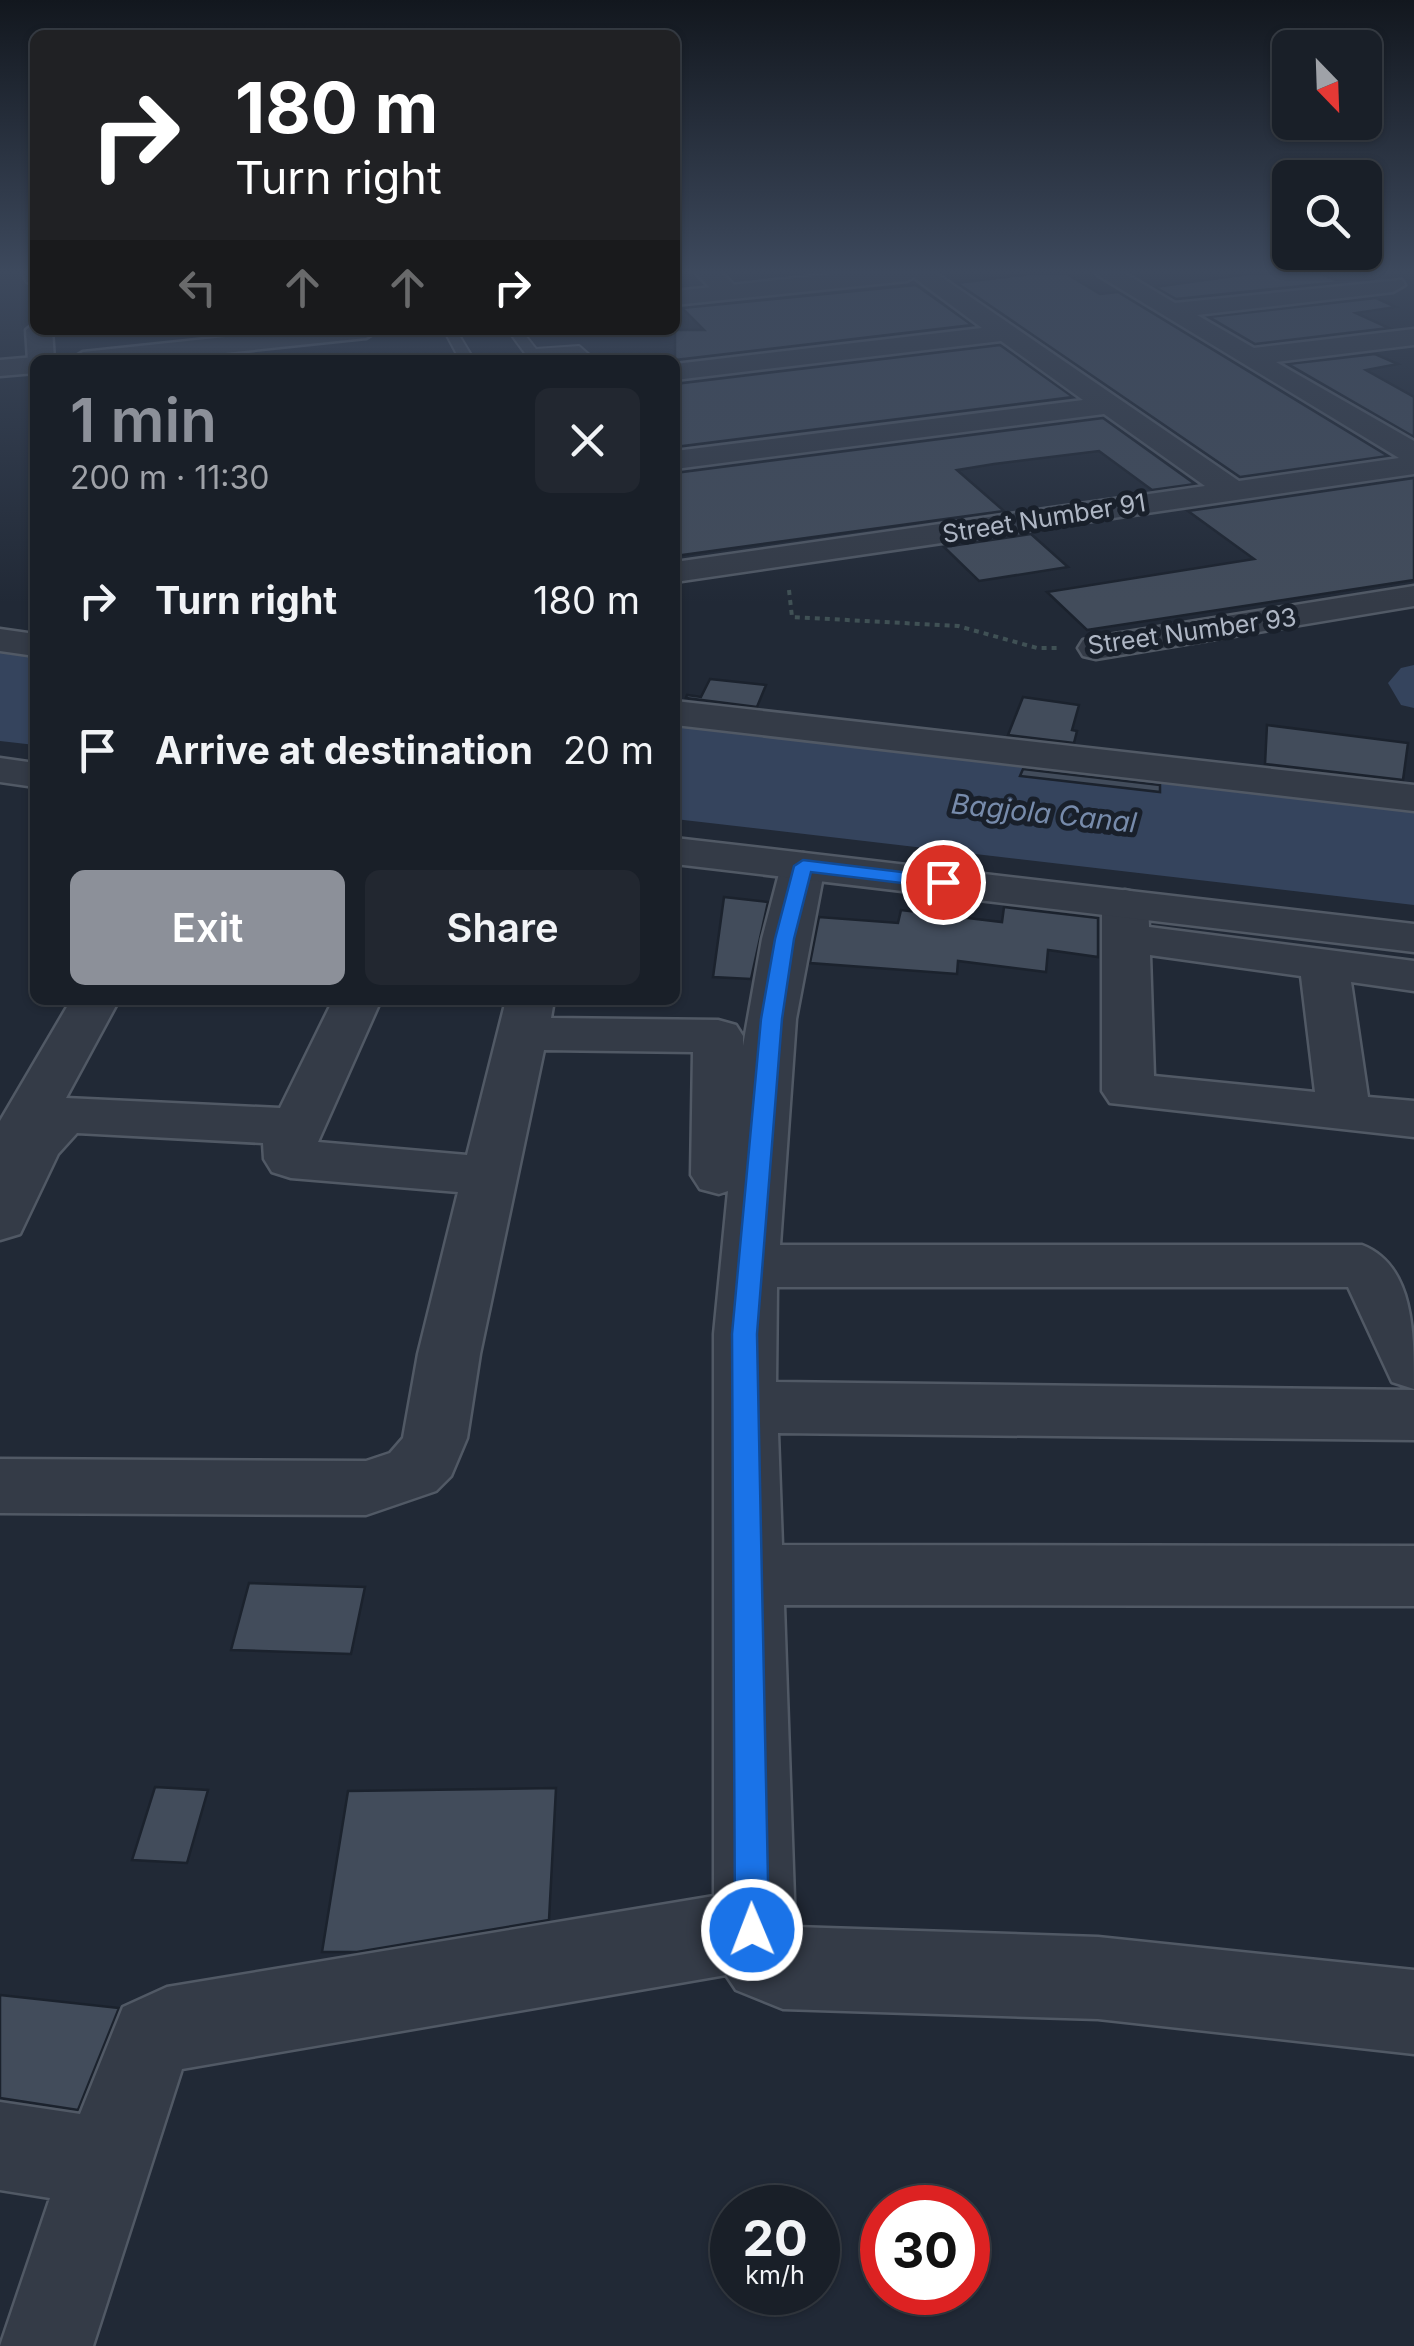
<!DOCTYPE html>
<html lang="en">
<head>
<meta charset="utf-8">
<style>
  :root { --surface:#191f28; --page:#222730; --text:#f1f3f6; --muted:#9fa2a8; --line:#373d45; --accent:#8c9099 }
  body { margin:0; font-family:Inter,sans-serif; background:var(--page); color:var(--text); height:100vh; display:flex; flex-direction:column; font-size:38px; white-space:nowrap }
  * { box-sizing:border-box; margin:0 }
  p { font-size:32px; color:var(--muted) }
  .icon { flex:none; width:55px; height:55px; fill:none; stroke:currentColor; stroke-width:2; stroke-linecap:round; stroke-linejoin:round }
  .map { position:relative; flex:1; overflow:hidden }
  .drawer { position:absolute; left:30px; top:355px; width:650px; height:650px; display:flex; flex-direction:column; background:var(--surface); border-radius:15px; box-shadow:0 2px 8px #0004,0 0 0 2px var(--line) }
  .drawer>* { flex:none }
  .guide { position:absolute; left:30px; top:30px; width:650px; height:305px; border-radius:15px; box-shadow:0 2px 8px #0004,0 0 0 2px var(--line); background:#202124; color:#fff; overflow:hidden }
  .needle { width:65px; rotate:157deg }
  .buttons { position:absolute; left:1272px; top:30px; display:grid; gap:20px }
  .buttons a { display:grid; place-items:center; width:110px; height:110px; border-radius:15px; background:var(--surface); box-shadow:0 2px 8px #0004,0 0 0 2px var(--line); font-size:50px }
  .speed { position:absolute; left:710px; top:2185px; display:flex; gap:20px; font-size:50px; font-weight:700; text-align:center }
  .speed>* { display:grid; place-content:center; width:130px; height:130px; border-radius:50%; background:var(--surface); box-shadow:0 2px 8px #0004,0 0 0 2px var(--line); line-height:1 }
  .speed small { font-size:25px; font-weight:400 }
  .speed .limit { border:15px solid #d22; background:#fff; color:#111 }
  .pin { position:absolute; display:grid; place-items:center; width:85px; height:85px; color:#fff; margin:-42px; border:5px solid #fff; border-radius:50%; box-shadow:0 2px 10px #0007 }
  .me { position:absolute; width:110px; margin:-55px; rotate:359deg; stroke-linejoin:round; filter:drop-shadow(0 0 8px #0008) }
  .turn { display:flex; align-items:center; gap:35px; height:210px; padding:0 40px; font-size:45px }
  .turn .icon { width:130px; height:130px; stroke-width:2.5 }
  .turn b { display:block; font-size:70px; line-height:85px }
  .lanes { display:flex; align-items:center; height:95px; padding:0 40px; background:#0003; justify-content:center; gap:50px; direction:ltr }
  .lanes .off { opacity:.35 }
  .round { display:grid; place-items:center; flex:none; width:105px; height:105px; border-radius:15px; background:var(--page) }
  .overview { display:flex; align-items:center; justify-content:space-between; height:170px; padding:0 40px }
  h1 { font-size:60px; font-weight:600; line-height:75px; color:var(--accent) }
  .cta { display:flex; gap:20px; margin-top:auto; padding:20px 40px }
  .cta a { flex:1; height:115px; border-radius:15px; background:var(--accent); color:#fff; font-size:40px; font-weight:600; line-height:115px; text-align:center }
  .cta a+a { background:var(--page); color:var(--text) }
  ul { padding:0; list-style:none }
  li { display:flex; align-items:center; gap:30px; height:150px; padding:0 40px }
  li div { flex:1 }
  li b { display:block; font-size:38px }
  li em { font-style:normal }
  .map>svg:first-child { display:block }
</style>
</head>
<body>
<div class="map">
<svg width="1414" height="2346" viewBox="0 0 1414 2346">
  <rect width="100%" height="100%" fill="#212936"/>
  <!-- water -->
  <g fill="#35445d">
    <polygon points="0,643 35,647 35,745 0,741"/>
    <polygon points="675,717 1414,797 1414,905 675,819"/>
  </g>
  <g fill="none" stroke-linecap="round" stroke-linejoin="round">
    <!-- canal -->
    <polygon fill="#35445d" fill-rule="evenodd" points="1414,665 1414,708 1401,705 1388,683 1401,668"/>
  </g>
  <!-- building -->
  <g fill="#424c5b" stroke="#1b222d" stroke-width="2.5">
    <polygon points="1030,274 1067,274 1100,294 1118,292 1388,456 1240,477 957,283"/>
    <polygon points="1248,274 1322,274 1340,282 1176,299 1155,287"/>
    <polygon points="916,285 972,325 675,360 675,330 704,330 682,308"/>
    <polygon points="1376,298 1396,307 1356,313 1389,328 1255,344 1209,317"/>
    <polygon points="1000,345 1073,397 675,447 675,384"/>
    <polygon points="1375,354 1398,364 1366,370 1414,397 1414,437 1288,364"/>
    <polygon points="1103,418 1195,484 1152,490 1099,451 994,464 957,470 1004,511 675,556 675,473"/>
    <polygon points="1414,478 1414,580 1087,630 1047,592 1254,559 1188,511"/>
    <polygon points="1031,534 1068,567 979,581 944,547"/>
    <polygon points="710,679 766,685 757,707 686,698 687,695 701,697"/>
    <polygon points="1023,697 1079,705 1072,730 1077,731 1074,743 1008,735"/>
    <polygon points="1267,725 1408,743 1403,780 1265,764"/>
    <polygon points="1023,769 1160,785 1160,792 1020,776"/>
    <polygon points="724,897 768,902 751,979 713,977"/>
    <polygon points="1004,907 1098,918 1098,957 1048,950 1046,972 958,961 957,974 810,963 819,917 898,923 901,910 1002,922"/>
    <polygon points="249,1583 365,1587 351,1654 231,1650"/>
    <polygon points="155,1787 208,1790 187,1863 132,1860"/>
    <polygon points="556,1788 549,1920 357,1952 322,1952 348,1791"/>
    <polygon points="0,1995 119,2008 78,2110 0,2098"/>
  </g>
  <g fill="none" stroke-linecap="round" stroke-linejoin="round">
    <!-- service casing -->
    <g stroke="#515965" stroke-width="4">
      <g id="service">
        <polygon points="444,330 456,330 474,360 460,360"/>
        <polygon points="508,330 521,330 536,349 579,346 595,360 581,360 576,354 527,356"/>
      </g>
    </g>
    <!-- minor casing -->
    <g stroke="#515965" stroke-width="5">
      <g id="minor">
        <polygon points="23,274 35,274 35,284 27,282"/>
        <polygon points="696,274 723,274 741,292 738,297 720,297"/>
        <polygon points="909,274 937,274 1239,481 1399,458 1096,274 1126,274 1175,303 1402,280 1405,285 1393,292 1197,315 1254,348 1414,329 1414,345 1276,362 1414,441 1414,474 675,582 675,562 1205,486 1104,414 675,469 675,451 1083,400 1001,341 675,380 675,364 982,328"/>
        <polygon points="35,323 35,330 52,330 54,360 35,360 35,367 28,360 26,330"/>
        <polygon points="1414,586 1414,606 1096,659 1083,656 1078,648 1083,640 1096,637"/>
        <polygon points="0,629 35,634 35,656 0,651"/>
        <polygon points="675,701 1414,785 1414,811 675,725"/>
        <path d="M803 853 819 857 825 866 796 1019 780 1245H1362C1414 1265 1414 1333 1414 1389L1392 1382 1348 1287H777L776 1382 1414 1390V1440L778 1433 782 1545 1414 1546V1606L784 1605 795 1927 1098 1937 1414 1970V2054L1098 2019 783 2009 736 1990 726 1975 182 2069 93 2346H0L50 2198 0 2190V2102L80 2114 123 2007 167 1987 714 1896V1334L728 1191 719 1194 700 1189 691 1175 693 1052 544 1050 480 1354 467 1438 451 1476 436 1491 366 1515 0 1513V1459L366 1461 390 1453 403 1438 418 1354 458 1192 291 1178 272 1172 264 1159 263 1143 77 1133 58 1154 20 1234 0 1240V1121L71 1000H119L66 1098 280 1108 333 1000H381L318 1142 467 1155 506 1000H554L551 1018 718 1020 736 1025 743 1036V1046L762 939 781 866 787 857Z"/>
        <path d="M1125 890 1141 894 1148 904 1149 927 1414 961V991L1351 982 1368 1097 1414 1101V1137L1110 1103 1102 1091V904L1109 894ZM1150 955 1301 976 1315 1092 1154 1076Z"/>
      </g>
    </g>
    <!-- tertiary casing -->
    <g stroke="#515965" stroke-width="5">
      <g id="tertiary">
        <polygon points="833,274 919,274 907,281 675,305 675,291"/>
        <polygon points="292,330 379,330 366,338 158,360 70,360 83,352"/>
        <polygon points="35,357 45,360 35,360 35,373 0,376 0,360"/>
        <polygon points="0,758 35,763 35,787 0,782"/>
        <polygon points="675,838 1414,924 1414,952 675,864"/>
      </g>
    </g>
    <!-- path -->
    <polyline stroke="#405155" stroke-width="4" stroke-dasharray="5 5" stroke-linecap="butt" points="789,590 792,617 958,626 1037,648 1059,648"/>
    <!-- service -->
    <use href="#service" fill="#343b47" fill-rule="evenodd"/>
    <!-- minor -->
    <use href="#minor" fill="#343b47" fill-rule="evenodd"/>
    <!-- tertiary -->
    <use href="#tertiary" fill="#343b47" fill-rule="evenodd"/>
  </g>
  <!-- sky -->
  <linearGradient id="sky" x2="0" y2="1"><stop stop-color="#12171e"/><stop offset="0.45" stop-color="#3d495d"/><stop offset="1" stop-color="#3d495d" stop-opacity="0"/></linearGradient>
  <rect width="1414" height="603" fill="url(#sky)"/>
  <!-- route -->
  <polygon fill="#1a73e8" stroke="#114b97" stroke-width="2.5" points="803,860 943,877 952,882 943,888 811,872 794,939 782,1019 757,1334 769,1930 764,1942 752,1947 740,1942 735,1930 732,1334 761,1019 775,939 794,866"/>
  <g text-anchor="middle" stroke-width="10" stroke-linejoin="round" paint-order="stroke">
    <!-- far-street labels -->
    <g font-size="25" fill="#aeb6c4" stroke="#19202b">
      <text transform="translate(1044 518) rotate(-9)" y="9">Street Number 91</text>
      <text transform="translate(1192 631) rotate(-8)" y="9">Street Number 93</text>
    </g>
    <!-- far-water labels -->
    <g font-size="28" font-style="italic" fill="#778bab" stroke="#19202b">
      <text transform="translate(1044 813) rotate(6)" y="10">Bagjola Canal</text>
    </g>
  </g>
</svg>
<div class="buttons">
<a><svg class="needle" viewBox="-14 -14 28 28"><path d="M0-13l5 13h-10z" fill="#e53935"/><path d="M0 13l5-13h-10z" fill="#9fa2a8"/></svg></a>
<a><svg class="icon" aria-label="search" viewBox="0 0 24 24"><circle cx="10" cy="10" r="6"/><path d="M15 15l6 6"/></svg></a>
</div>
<div class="speed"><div>20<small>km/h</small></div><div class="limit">30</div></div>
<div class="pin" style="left:943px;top:882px;background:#d93025"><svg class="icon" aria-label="arrive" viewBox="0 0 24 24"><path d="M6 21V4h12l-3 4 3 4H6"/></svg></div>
<svg class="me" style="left:752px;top:1930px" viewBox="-20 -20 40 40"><circle r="17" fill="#1a73e8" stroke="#fff" stroke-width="3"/><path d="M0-11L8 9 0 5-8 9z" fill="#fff"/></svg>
<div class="guide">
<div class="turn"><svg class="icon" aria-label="right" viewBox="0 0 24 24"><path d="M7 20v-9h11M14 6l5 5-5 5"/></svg><div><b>180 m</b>Turn right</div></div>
<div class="lanes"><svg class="icon off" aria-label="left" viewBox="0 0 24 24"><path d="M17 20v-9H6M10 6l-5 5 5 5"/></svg><svg class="icon off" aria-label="ahead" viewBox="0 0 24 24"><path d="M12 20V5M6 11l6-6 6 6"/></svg><svg class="icon off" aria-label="ahead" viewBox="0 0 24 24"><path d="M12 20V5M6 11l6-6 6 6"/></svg><svg class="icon" aria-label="right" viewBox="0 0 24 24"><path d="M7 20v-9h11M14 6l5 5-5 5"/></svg></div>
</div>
<section class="drawer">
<div class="overview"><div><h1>1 min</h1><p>200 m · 11:30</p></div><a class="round"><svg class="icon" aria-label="close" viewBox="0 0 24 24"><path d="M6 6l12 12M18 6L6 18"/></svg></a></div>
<ul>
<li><svg class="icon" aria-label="right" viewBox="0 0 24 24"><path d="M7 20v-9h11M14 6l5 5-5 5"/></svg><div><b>Turn right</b></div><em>180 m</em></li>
<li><svg class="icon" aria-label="arrive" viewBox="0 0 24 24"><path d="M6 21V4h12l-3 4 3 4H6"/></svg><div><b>Arrive at destination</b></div><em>20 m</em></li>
</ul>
<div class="cta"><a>Exit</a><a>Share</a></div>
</section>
</div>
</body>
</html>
